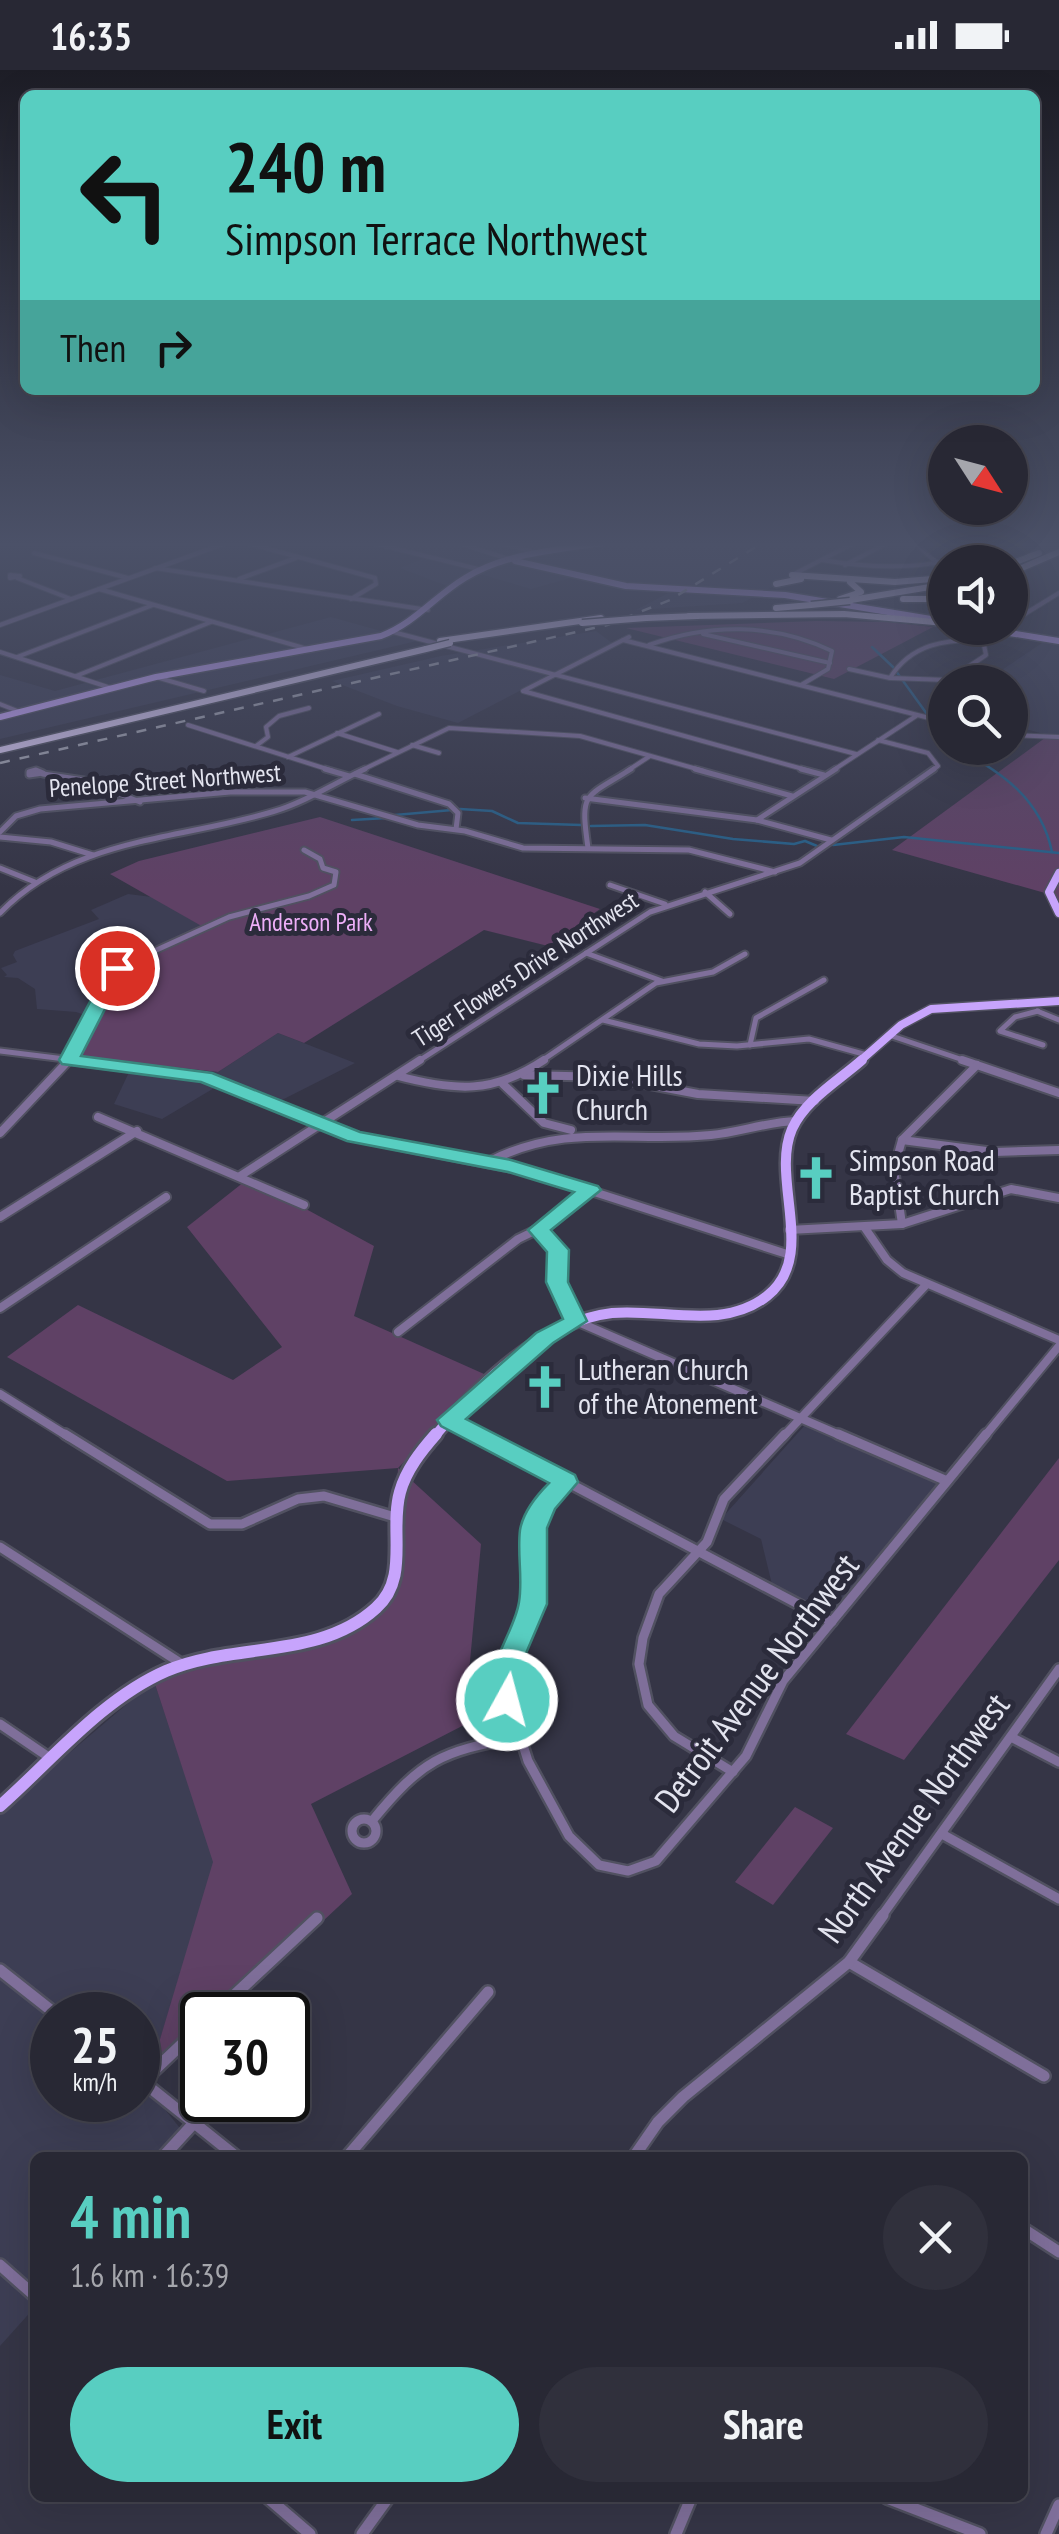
<!DOCTYPE html>
<html lang="en">
<head>
<meta charset="utf-8">
<style>
  :root { --surface:#282834; --page:#30303c; --text:#f1f3f6; --muted:#a5a6ac; --line:#44444f; --accent:#58cec1 }
  body { margin:0; font-family:"PT Sans Narrow",sans-serif; background:var(--page); color:var(--text); height:100vh; display:flex; flex-direction:column; font-size:38px; white-space:nowrap }
  * { box-sizing:border-box; margin:0 }
  p { font-size:32px; color:var(--muted) }
  .icon { flex:none; width:55px; height:55px; fill:none; stroke:currentColor; stroke-width:2; stroke-linecap:round; stroke-linejoin:round }
  .map { position:relative; flex:1; overflow:hidden }
  .sheet { position:absolute; left:30px; top:2082px; width:998px; height:350px; display:flex; flex-direction:column; background:var(--surface); border-radius:15px; box-shadow:0 10px 40px #0002,0 0 0 2px var(--line) }
  .sheet>* { flex:none }
  .hud { position:absolute; left:20px; top:20px; width:1020px; height:305px; border-radius:15px; box-shadow:0 10px 40px #0002,0 0 0 2px var(--line); background:#58cec1; color:#111; overflow:hidden }
  .needle { width:65px; rotate:126deg }
  .controls { position:absolute; left:928px; top:355px; display:grid; gap:20px }
  .controls a { display:grid; place-items:center; width:100px; height:100px; border-radius:50%; background:var(--surface); box-shadow:0 10px 40px #0002,0 0 0 2px var(--line); font-size:50px }
  .speed { position:absolute; left:30px; top:1922px; display:flex; gap:20px; font-size:50px; font-weight:700; text-align:center }
  .speed>* { display:grid; place-content:center; width:130px; height:130px; border-radius:50%; background:var(--surface); box-shadow:0 10px 40px #0002,0 0 0 2px var(--line); line-height:1 }
  .speed small { font-size:25px; font-weight:400 }
  .speed .limit { border:5px solid #111; border-radius:15px; background:#fff; color:#111 }
  .pin { position:absolute; display:grid; place-items:center; width:85px; height:85px; color:#fff; margin:-42px; border:5px solid #fff; border-radius:50%; box-shadow:0 2px 10px #0007 }
  .me { position:absolute; width:110px; margin:-55px; rotate:7deg; stroke-linejoin:round; filter:drop-shadow(0 0 8px #0008) }
  .turn { display:flex; align-items:center; gap:35px; height:210px; padding:0 40px; font-size:45px }
  .turn .icon { width:130px; height:130px; stroke-width:2.5 }
  .turn b { display:block; font-size:70px; line-height:85px }
  .then { display:flex; align-items:center; height:95px; padding:0 40px; background:#0003; gap:20px; font-size:38px }
  .round { display:grid; place-items:center; flex:none; width:105px; height:105px; border-radius:52px; background:var(--page) }
  .headline { display:flex; align-items:center; justify-content:space-between; height:170px; padding:0 40px }
  h1 { font-size:60px; font-weight:800; line-height:75px; color:var(--accent) }
  .cta { display:flex; gap:20px; margin-top:auto; padding:20px 40px }
  .cta a { flex:1; height:115px; border-radius:60px; background:var(--accent); color:#111; font-size:40px; font-weight:800; line-height:115px; text-align:center }
  .cta a+a { background:var(--page); color:var(--text) }
  .status { display:flex; justify-content:space-between; align-items:center; height:70px; padding:0 50px; background:var(--surface); direction:ltr }
  .status svg { height:28px; fill:currentColor }
  .map>svg:first-child { display:block }
</style>
</head>
<body>
<div class="status"><b>16:35</b><svg viewBox="0 0 49 12"><path d="M0 12V9h3v3zM5 12V6h3v6zM10 12V3h3v9zM15 12V0h3v12zM26 1h20v11H26zM47 4h2v5h-2z"/></svg></div>
<div class="map">
<svg width="1059" height="2464" viewBox="0 0 1059 2464">
  <rect width="100%" height="100%" fill="#353546"/>
  <!-- built -->
  <g fill="#3d3e54" fill-rule="evenodd">
    <polygon points="378,473 855,473 742,533 636,540 674,520 649,521 578,506 531,519 473,502 452,518 400,498 427,487"/>
    <polygon points="331,547 417,571 0,669 0,644 10,640 0,637 0,605 55,621"/>
    <polygon points="596,561 612,573 458,653 397,636 332,611 441,586"/>
    <polygon points="1048,569 1059,571 1059,668 1010,655 1010,612 984,612"/>
    <polygon points="128,824 152,827 202,856 113,896 88,951 85,945 76,942 37,939 35,919 18,908 4,907 7,905 1,898 17,892 13,885 15,881 99,849 91,840"/>
    <polygon points="278,963 355,993 272,1035 221,1014 162,1049 114,1034 131,998 218,1002"/>
    <polygon points="805,1355 943,1410 820,1554 775,1527 761,1469 721,1449"/>
    <path d="M154 1611 214 1792 146 2016 188 2068 171 2087 35 2088V2237L0 2276V1742ZM52 1945H138V2030H52Z"/>
  </g>
  <!-- green -->
  <g fill="#5f4165">
    <polygon points="816,551 888,552 933,557 834,609 626,558"/>
    <polygon points="1049,665 1059,668 1059,842 1045,823 892,780"/>
    <polygon points="320,747 600,839 548,876 484,860 304,973 278,963 218,1002 75,986 101,945 121,898 205,858 110,804 139,791"/>
    <polygon points="249,1108 374,1176 354,1246 502,1312 431,1365 398,1398 481,1474 464,1655 311,1734 352,1824 222,1945 202,1945 202,1964 146,2016 213,1792 154,1611 221,1578 336,1565 382,1535 394,1498 398,1398 227,1411 7,1287 78,1235 233,1310 282,1277 187,1157"/>
    <polygon points="1059,1388 1059,1490 904,1690 846,1664"/>
    <polygon points="795,1737 833,1758 773,1835 735,1812"/>
  </g>
  <g fill="none" stroke-linecap="round" stroke-linejoin="round">
    <!-- stream -->
    <g stroke="#276089" stroke-width="2.5">
      <polyline points="872,577 893,597 945,669"/>
      <path d="M956 678C1002 702 1041 729 1052 782"/>
      <polyline points="460,739 492,741 518,753 581,755"/>
      <polyline points="395,745 452,740"/>
      <polyline points="352,750 386,748"/>
      <polyline points="591,756 645,755 733,769 794,774 805,771 817,776"/>
      <polyline points="833,775 904,767 1059,783"/>
    </g>
    <!-- minor-far4 casing -->
    <g stroke="#515161" stroke-width="6">
      <g id="minor-far4">
        <polyline points="247,473 375,508 376,514 351,529"/>
        <polyline points="373,473 482,500"/>
        <polyline points="458,473 509,489"/>
        <polyline points="499,473 538,483"/>
        <polyline points="915,473 936,492"/>
        <polyline points="34,483 128,508"/>
        <path d="M822 490C881 500 937 500 993 477L987 473"/>
        <polyline points="845,495 887,473"/>
        <polyline points="155,498 428,540"/>
        <polygon points="10,505 20,506 10,508"/>
        <polyline points="792,505 854,473"/>
        <polyline points="17,508 71,529"/>
        <polyline points="239,509 296,488"/>
        <polyline points="99,519 311,580"/>
        <polyline points="1010,553 1059,523"/>
        <polyline points="0,555 226,473"/>
        <polyline points="393,562 856,684"/>
        <polyline points="703,564 830,593"/>
        <polyline points="629,567 523,621 810,701"/>
        <polyline points="623,570 945,652"/>
        <path d="M649 575C709 553 774 553 832 581L828 599 801 615"/>
        <polyline points="0,582 111,618"/>
        <polyline points="17,587 153,535"/>
        <polyline points="849,599 890,608 948,610"/>
        <polyline points="76,606 211,552"/>
        <polyline points="156,607 204,621"/>
        <path d="M890 608C911 574 945 569 983 570"/>
        <polyline points="945,622 941,615 986,585 983,570 1003,558"/>
        <polyline points="0,634 20,642"/>
        <polyline points="188,655 333,701"/>
        <polyline points="337,663 397,682"/>
        <polyline points="1010,665 1059,667"/>
        <polyline points="878,670 928,683 938,696 931,701"/>
        <polyline points="412,675 439,683"/>
        <polyline points="256,676 268,667 266,657 279,646 309,638"/>
        <polyline points="288,687 379,644"/>
        <polyline points="32,701 38,701"/>
        <polyline points="360,701 449,658 580,666 704,701"/>
        <polyline points="627,701 650,686"/>
        <polyline points="832,701 916,646"/>
      </g>
    </g>
    <!-- minor-far3 casing -->
    <g stroke="#515161" stroke-width="9">
      <g id="minor-far3">
        <polyline points="325,699 349,706"/>
        <polyline points="695,699 792,726"/>
        <polyline points="801,699 824,705"/>
        <polygon points="36,700 43,703 29,705 29,702"/>
        <polyline points="43,704 84,710 140,732"/>
        <polyline points="355,704 449,734 458,743 456,759"/>
        <polyline points="585,728 757,750 831,770"/>
        <polyline points="757,750 836,699"/>
        <polyline points="0,762 16,746 40,739 230,722 305,722 418,755 465,761 523,778 689,780 775,802"/>
        <polyline points="0,767 51,772 93,785"/>
        <path d="M588 778C580 720 584 729 631 699"/>
        <polyline points="0,798 35,812"/>
        <polyline points="610,815 665,834"/>
        <polyline points="705,822 730,844"/>
        <path d="M0 843C73 767 181 770 275 741 306 732 336 712 365 699"/>
        <polyline points="586,883 662,911"/>
        <polyline points="1037,941 1059,950"/>
        <polyline points="1038,941 1015,947 1000,961 1043,975"/>
        <polyline points="603,950 699,974 737,976 809,969 867,985"/>
        <polyline points="889,965 969,992"/>
        <polyline points="750,975 756,948 824,910"/>
        <polyline points="0,981 89,992"/>
        <polyline points="67,992 117,898 229,847 309,826 334,815 336,802 323,798 320,789 304,780"/>
        <polyline points="417,992 650,842 800,793 934,699"/>
        <polyline points="540,992 656,913 713,902 745,884"/>
      </g>
    </g>
    <!-- minor-far2 casing -->
    <g stroke="#515161" stroke-width="12">
      <g id="minor-far2">
        <polyline points="70,990 205,1007 355,1067 532,1102 790,1185"/>
        <polyline points="962,990 1059,1023"/>
        <polyline points="524,1005 608,1007 698,1024 815,1031"/>
        <path d="M398 1006C455 1021 493 1024 544 990"/>
        <polyline points="503,1014 544,1053 571,1060"/>
        <polyline points="98,1047 304,1135"/>
        <polyline points="0,1063 69,990"/>
        <polyline points="902,1070 994,1082 1059,1080"/>
        <path d="M490 1091C567 1052 631 1073 711 1065 740 1062 767 1052 796 1051"/>
        <polyline points="240,1106 420,990"/>
        <polyline points="0,1147 137,1061"/>
        <polyline points="902,1154 894,1099 902,1070 977,995"/>
        <polyline points="865,1158 887,1190 903,1203 1059,1270"/>
        <polyline points="539,1159 558,1180 557,1212 576,1251 844,1367"/>
        <polyline points="789,1160 902,1154 1011,1119 1059,1128"/>
        <polyline points="0,1238 166,1127"/>
        <polyline points="398,1262 518,1169 553,1152 590,1120"/>
        <polyline points="0,1324 69,1367"/>
        <polyline points="449,1350 480,1367"/>
        <polyline points="783,1367 925,1216"/>
        <polyline points="984,1367 1059,1276"/>
      </g>
    </g>
    <!-- minor-far1 casing -->
    <g stroke="#515161" stroke-width="14">
      <g id="minor-far1">
        <polyline points="65,1364 210,1454 242,1454 298,1429 324,1426 395,1447"/>
        <polyline points="476,1364 832,1552"/>
        <polyline points="838,1364 947,1411"/>
        <polyline points="566,1411 543,1437 534,1457 532,1538 509,1601 507,1624 528,1691 569,1766 599,1795 628,1801 656,1791 746,1686 783,1611 986,1364"/>
        <polyline points="0,1477 182,1594"/>
        <polyline points="0,1654 50,1688"/>
        <polyline points="1011,1667 1059,1692"/>
        <polyline points="733,1702 674,1666 648,1635 639,1594 643,1568 659,1524 707,1472 724,1429 785,1364"/>
        <circle cx="364" cy="1761" r="12"/>
        <path d="M372 1751C423 1689 440 1682 518 1667"/>
        <polyline points="942,1764 1059,1829"/>
        <polyline points="881,1847 1059,1599"/>
      </g>
    </g>
    <!-- minor casing -->
    <g stroke="#515161" stroke-width="16">
      <g id="minor">
        <polyline points="849,1892 1044,2006"/>
        <polyline points="0,1900 57,1945"/>
        <polyline points="213,1945 317,1848"/>
        <polyline points="138,2008 238,2088"/>
        <polyline points="142,2012 202,1955"/>
        <polyline points="162,2088 194,2053"/>
        <polyline points="346,2088 488,1922"/>
        <polyline points="633,2088 658,2052 683,2027 849,1892 883,1845"/>
        <polyline points="1022,2158 1059,2182"/>
        <polyline points="0,2195 35,2226"/>
        <polyline points="268,2428 310,2464"/>
        <polyline points="887,2428 980,2464"/>
        <polyline points="362,2464 388,2428"/>
        <polyline points="676,2464 691,2428"/>
        <polyline points="1046,2464 1059,2435"/>
      </g>
    </g>
    <!-- major-far3 casing -->
    <g stroke="#515161" stroke-width="9">
      <g id="major-far3">
        <polyline points="515,491 626,516 785,525 937,550"/>
        <polyline points="979,558 1059,571"/>
        <path d="M0 647 156 607 381 566C415 553 435 526 465 508 506 483 556 480 602 473"/>
      </g>
    </g>
    <!-- major-far2 casing -->
    <g stroke="#515161" stroke-width="11">
      <g id="major-far2">
        <polyline points="1059,803 1049,822 1059,843"/>
        <polyline points="859,992 901,955 931,939 1059,931"/>
      </g>
    </g>
    <!-- major-far1 casing -->
    <g stroke="#515161" stroke-width="15">
      <path id="major-far1" d="M434 1367C477 1316 542 1251 612 1243 662 1238 723 1261 767 1226 818 1186 770 1110 792 1059 805 1030 838 1011 862 990"/>
    </g>
    <!-- major casing -->
    <g stroke="#515161" stroke-width="18">
      <path id="major" d="M0 1736C51 1691 102 1629 166 1601 233 1572 319 1590 376 1538 410 1508 389 1461 400 1422 406 1400 421 1381 436 1364"/>
    </g>
    <!-- highway casing -->
    <g stroke="#515161" stroke-width="9">
      <g id="highway">
        <polyline points="1010,494 1039,483"/>
        <polyline points="1010,503 1059,482"/>
        <polyline points="792,505 895,512 945,508"/>
        <polyline points="776,514 801,509"/>
        <polyline points="840,529 861,522 850,512"/>
        <polyline points="903,529 945,529"/>
        <polyline points="851,530 936,516"/>
        <polyline points="776,538 811,535"/>
        <polyline points="689,546 844,544 945,553"/>
        <polyline points="646,548 697,546"/>
        <polyline points="440,571 601,548"/>
        <polyline points="0,680 426,579"/>
      </g>
    </g>
    <!-- minor-far4 -->
    <use href="#minor-far4" stroke="#7f6f9a" stroke-width="4"/>
    <!-- minor-far3 -->
    <use href="#minor-far3" stroke="#7f6f9a" stroke-width="5"/>
    <!-- minor-far2 -->
    <use href="#minor-far2" stroke="#7f6f9a" stroke-width="8"/>
    <!-- minor-far1 -->
    <use href="#minor-far1" stroke="#7f6f9a" stroke-width="9"/>
    <!-- minor -->
    <use href="#minor" stroke="#7f6f9a" stroke-width="11"/>
    <!-- major-far3 -->
    <use href="#major-far3" stroke="#c7a4fc" stroke-width="6"/>
    <!-- major-far2 -->
    <use href="#major-far2" stroke="#c7a4fc" stroke-width="8"/>
    <!-- major-far1 -->
    <use href="#major-far1" stroke="#c7a4fc" stroke-width="10"/>
    <!-- major -->
    <use href="#major" stroke="#c7a4fc" stroke-width="12"/>
    <!-- highway -->
    <use href="#highway" stroke="#d8c8f2" stroke-width="6"/>
    <!-- rail -->
    <polyline stroke="#a4a5b2" stroke-width="2.5" stroke-dasharray="10 10" stroke-linecap="butt" points="0,693 607,555 670,530 762,473"/>
    <!-- highway-bridge casing -->
    <g stroke="#515161" stroke-width="9" stroke-linecap="butt">
      <g id="highway-bridge">
        <polyline points="811,535 850,531"/>
        <polyline points="582,553 646,548"/>
        <polyline points="426,579 450,573"/>
      </g>
    </g>
    <!-- highway-bridge -->
    <use href="#highway-bridge" stroke="#d8c8f2" stroke-width="6"/>
  </g>
  <!-- sky -->
  <linearGradient id="sky" x2="0" y2="1"><stop stop-color="#1d1d26"/><stop offset="0.58" stop-color="#4b5168"/><stop offset="1" stop-color="#4b5168" stop-opacity="0"/></linearGradient>
  <rect width="1059" height="818" fill="url(#sky)"/>
  <!-- route -->
  <path fill="#58cec1" stroke="#39867d" stroke-width="2.5" d="M117 893 126 898 81 986 212 1003 360 1062 511 1090 598 1116 601 1120 551 1160 569 1180 568 1212 587 1251 553 1273 466 1349 575 1405 578 1412 555 1439 547 1458V1534L524 1588 521 1630 517 1638 507 1641 497 1638C478 1602 514 1566 519 1532 523 1509 517 1484 520 1460 523 1442 536 1426 549 1413L441 1356 437 1350 536 1263 563 1249 546 1212 547 1182 528 1160 574 1122 508 1102 347 1071 201 1012 62 994 59 990 108 898Z"/>
  <!-- icons -->
  <defs>
    <g id="church-bare" transform="scale(3.45)"><path d="M-1.2-6h2.4v3.5h3.3v2.4h-3.3V6h-2.4V-.1h-3.3v-2.4h3.3Z" fill="#58cec1" stroke="#2b2b3b" stroke-width="2.5" paint-order="stroke"/></g>
  </defs>
  <g fill-rule="evenodd">
    <use href="#church-bare" x="543" y="1023"/>
    <use href="#church-bare" x="816" y="1108"/>
    <use href="#church-bare" x="545" y="1317"/>
  </g>
  <g text-anchor="middle" stroke-width="10" stroke-linejoin="round" paint-order="stroke">
    <!-- far-street labels -->
    <g font-size="25" fill="#e3e4ef" stroke="#2b2b3b">
      <text transform="translate(165 710) rotate(-4)" y="9">Penelope Street Northwest</text>
      <text transform="translate(525 899) rotate(-33)" y="9">Tiger Flowers Drive Northwest</text>
    </g>
    <!-- far-park labels -->
    <g font-size="25" fill="#edaff8" stroke="#2b2b3b">
      <text x="311" y="861">Anderson Park</text>
    </g>
    <!-- poi labels -->
    <g font-size="30" fill="#e3e4ef" stroke="#2b2b3b" text-anchor="start">
      <text x="576" y="1016">Dixie Hills<tspan x="576" dy="34">Church</tspan></text>
      <text x="849" y="1101">Simpson Road<tspan x="849" dy="34">Baptist Church</tspan></text>
      <text x="578" y="1310">Lutheran Church<tspan x="578" dy="34">of the Atonement</tspan></text>
    </g>
    <!-- near-street labels -->
    <g font-size="35" fill="#e3e4ef" stroke="#2b2b3b">
      <text transform="translate(757 1613) rotate(-53)" y="12">Detroit Avenue Northwest</text>
      <text transform="translate(914 1748) rotate(-54)" y="12">North Avenue Northwest</text>
    </g>
  </g>
</svg>
<div class="controls">
<a><svg class="needle" viewBox="-14 -14 28 28"><path d="M0-13l5 13h-10z" fill="#e53935"/><path d="M0 13l5-13h-10z" fill="#a5a6ac"/></svg></a>
<a><svg class="icon" aria-label="sound" viewBox="0 0 24 24"><path d="M4 9h4l5-4v14l-5-4H4zM17 9q2 3 0 6"/></svg></a>
<a><svg class="icon" aria-label="search" viewBox="0 0 24 24"><circle cx="10" cy="10" r="6"/><path d="M15 15l6 6"/></svg></a>
</div>
<div class="speed"><div>25<small>km/h</small></div><div class="limit">30</div></div>
<div class="pin" style="left:117px;top:898px;background:#d93025"><svg class="icon" aria-label="arrive" viewBox="0 0 24 24"><path d="M6 21V4h12l-3 4 3 4H6"/></svg></div>
<svg class="me" style="left:507px;top:1630px" viewBox="-20 -20 40 40"><circle r="17" fill="#58cec1" stroke="#fff" stroke-width="3"/><path d="M0-11L8 9 0 5-8 9z" fill="#fff"/></svg>
<div class="hud">
<div class="turn"><svg class="icon" aria-label="left" viewBox="0 0 24 24"><path d="M17 20v-9H6M10 6l-5 5 5 5"/></svg><div><b>240 m</b>Simpson Terrace Northwest</div></div>
<div class="then">Then<svg class="icon" aria-label="right" viewBox="0 0 24 24"><path d="M7 20v-9h11M14 6l5 5-5 5"/></svg></div>
</div>
<section class="sheet">
<div class="headline"><div><h1>4 min</h1><p>1.6 km · 16:39</p></div><a class="round"><svg class="icon" aria-label="close" viewBox="0 0 24 24"><path d="M6 6l12 12M18 6L6 18"/></svg></a></div>
<div class="cta"><a>Exit</a><a>Share</a></div>
</section>
</div>
</body>
</html>
